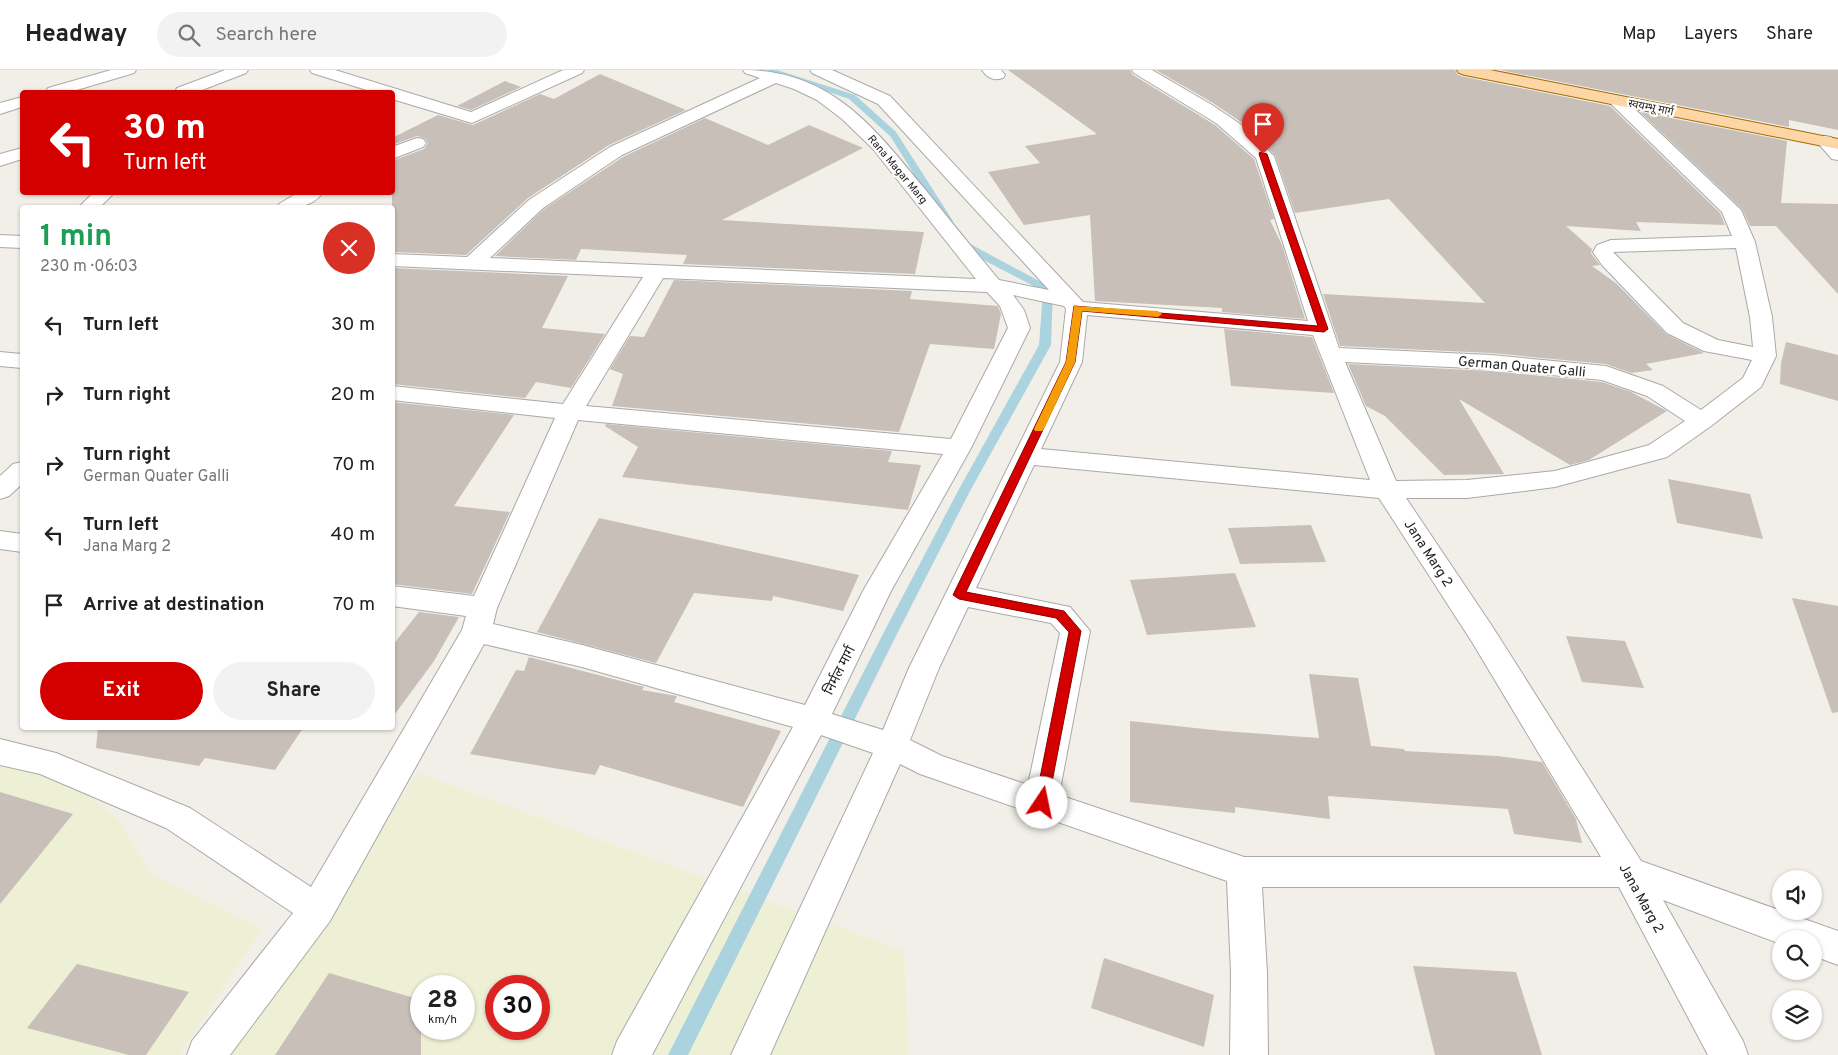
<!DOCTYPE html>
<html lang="en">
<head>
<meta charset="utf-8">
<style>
  :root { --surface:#fff; --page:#f2f2f2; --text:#222; --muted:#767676; --line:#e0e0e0; --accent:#d40000 }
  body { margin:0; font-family:Overpass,"Noto Sans Devanagari",sans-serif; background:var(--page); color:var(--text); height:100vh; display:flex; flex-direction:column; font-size:19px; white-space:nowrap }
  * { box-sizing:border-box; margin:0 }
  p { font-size:16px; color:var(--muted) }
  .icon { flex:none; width:28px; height:28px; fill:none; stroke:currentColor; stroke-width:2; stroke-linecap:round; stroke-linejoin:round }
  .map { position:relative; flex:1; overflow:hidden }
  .details { position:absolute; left:20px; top:135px; width:375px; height:525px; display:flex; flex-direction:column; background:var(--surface); border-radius:5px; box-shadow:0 1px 4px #0004 }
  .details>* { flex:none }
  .banner { position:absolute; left:20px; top:20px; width:375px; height:105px; border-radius:5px; box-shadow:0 1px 4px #0004; background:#d40000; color:#fff; overflow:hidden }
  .fabs { position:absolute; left:1772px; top:800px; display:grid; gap:10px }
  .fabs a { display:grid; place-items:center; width:50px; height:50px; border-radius:50%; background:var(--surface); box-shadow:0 1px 4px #0004; font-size:25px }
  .speed { position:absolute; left:410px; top:905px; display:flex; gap:10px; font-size:25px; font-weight:700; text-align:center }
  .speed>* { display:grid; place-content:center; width:65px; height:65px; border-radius:50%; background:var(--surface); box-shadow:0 1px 4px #0004; line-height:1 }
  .speed small { font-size:12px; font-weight:400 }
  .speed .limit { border:8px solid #d22; background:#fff; color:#111 }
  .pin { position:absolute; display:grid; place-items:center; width:42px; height:42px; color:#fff; margin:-51px -21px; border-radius:50% 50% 50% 0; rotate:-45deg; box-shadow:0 0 5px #0007 }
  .pin .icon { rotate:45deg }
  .me { position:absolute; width:55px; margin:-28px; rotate:11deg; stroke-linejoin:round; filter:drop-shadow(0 0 4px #0008) }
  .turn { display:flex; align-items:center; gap:18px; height:105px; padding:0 20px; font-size:22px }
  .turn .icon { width:65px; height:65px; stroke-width:2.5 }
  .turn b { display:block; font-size:35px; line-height:42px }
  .round { display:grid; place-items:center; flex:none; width:52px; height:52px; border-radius:26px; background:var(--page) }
  .overview { display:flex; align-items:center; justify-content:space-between; height:85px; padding:0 20px }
  h1 { font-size:30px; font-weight:700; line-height:38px; color:#1e9e55 }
  .cta { display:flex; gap:10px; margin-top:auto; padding:10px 20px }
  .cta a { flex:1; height:58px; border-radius:30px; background:var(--accent); color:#fff; font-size:20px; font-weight:700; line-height:58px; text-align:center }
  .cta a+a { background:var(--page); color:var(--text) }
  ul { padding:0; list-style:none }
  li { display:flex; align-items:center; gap:15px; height:70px; padding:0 20px }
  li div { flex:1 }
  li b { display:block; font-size:19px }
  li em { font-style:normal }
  header { display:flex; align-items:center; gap:30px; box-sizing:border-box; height:70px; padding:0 25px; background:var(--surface); border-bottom:1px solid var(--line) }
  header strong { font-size:24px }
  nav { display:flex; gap:28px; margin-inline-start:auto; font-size:18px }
  .search { width:350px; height:45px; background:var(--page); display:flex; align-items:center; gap:12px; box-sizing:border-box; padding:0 18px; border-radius:28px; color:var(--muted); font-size:19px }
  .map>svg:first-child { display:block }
</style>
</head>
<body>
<header>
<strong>Headway</strong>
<div class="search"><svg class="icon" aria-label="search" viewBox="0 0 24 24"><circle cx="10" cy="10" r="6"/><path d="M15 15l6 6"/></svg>Search here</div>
<nav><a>Map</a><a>Layers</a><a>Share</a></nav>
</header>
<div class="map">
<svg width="1838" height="985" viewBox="0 0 1838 985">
  <rect width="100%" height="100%" fill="#f2efe9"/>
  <!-- farmland -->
  <g fill="#eef0d5" fill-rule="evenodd">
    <polygon points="0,690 58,701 118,749 151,804 262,858 180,985 0,985"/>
    <path d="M418 703 904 881 909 985H226ZM421 916H464V959H421ZM496 916H539V959H496Z"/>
  </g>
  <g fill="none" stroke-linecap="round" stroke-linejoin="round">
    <!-- stream -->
    <g fill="#aad3df" fill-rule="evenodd">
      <polygon points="765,0 777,0 855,25 896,62 953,151 951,153 945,153 890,66 849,29"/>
      <polygon points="961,169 1052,218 1053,220 1051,275 970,421 898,562 688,985 668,985 884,562 958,421 1039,275 1043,221 959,177 956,172"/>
    </g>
  </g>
  <!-- building -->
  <g fill="#c7bfb8">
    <polygon points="1008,0 1130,0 1133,5 1215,55 1254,89 1274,149 1270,150 1282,175 1305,249 1222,242 1222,238 1095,231 1090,145 1024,155 988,102 1040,93 1025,76 1097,64"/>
    <polygon points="1156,0 1455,0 1458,5 1465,7 1610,36 1720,143 1725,155 1636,152 1641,161 1566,156 1592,179 1591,183 1600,195 1592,196 1617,214 1666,264 1704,283 1646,294 1653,300 1631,303 1606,294 1491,283 1340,276 1323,224 1485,233 1389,129 1295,143 1275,85 1244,54 1213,33"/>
    <polygon points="1500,0 1838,0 1838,60 1789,50 1789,57"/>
    <polygon points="600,4 686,40 609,75 528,128 466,185 392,182 392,91 424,79 428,73 424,68 417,66 392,75 392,68 438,45 473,55 540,24 554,29"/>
    <polygon points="505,11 521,17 471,40 457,36"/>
    <polygon points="1640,42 1787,71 1781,133 1838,134 1838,224 1776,156 1750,156 1742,139"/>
    <polygon points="705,48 768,75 809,55 863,78 722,150 924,162 915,204 683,194 687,185 581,179 576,190 495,186 544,139 623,87"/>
    <polygon points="392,198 568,206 542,258 605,264 571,318 536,312 525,328 392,314"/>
    <polygon points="674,210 912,221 910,229 998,236 1001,244 994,279 930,274 899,362 612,336 623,304 610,299 630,266 644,267"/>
    <polygon points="1224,259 1312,267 1334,323 1231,316"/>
    <polygon points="1786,272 1838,285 1838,331 1780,314 1781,293"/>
    <polygon points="1348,294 1491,301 1602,312 1631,322 1667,341 1589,390 1570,395 1459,329 1504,404 1444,405 1385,346 1366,336"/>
    <polygon points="392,332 514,345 454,436 510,442 472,524 392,514"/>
    <polygon points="606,354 892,381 888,392 921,395 908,440 622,407 638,377 605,356"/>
    <polygon points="1668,409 1750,424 1763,469 1677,453"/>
    <polygon points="599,448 859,505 843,541 773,526 772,531 694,523 656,593 537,562"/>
    <polygon points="1311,455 1326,492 1240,494 1228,458"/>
    <polygon points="1235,503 1256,557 1147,565 1130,510"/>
    <polygon points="1792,528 1838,536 1838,642 1832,643"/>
    <polygon points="419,542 459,547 434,591 392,648 392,576"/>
    <polygon points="1566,566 1625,571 1644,618 1582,612"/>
    <polygon points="529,587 644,617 642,620 677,626 674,632 781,661 743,737 600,695 595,705 470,684 516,600 524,601"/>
    <polygon points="1309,604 1358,608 1371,676 1404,679 1405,681 1497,686 1542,692 1576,749 1582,773 1514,764 1508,739 1328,726 1330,749 1235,737 1235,743 1130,732 1130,651 1223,661 1319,668"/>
    <polygon points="98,658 303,658 275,700 205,688 199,696 96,678"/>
    <polygon points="0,722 73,744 0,834"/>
    <polygon points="1104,888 1214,925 1204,977 1091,938"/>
    <polygon points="77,894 189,922 146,985 129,985 27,958"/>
    <polygon points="1413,896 1516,902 1542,985 1435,985"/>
    <polygon points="329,903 421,930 421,985 275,985"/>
  </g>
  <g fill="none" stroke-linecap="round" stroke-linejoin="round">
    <!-- minor casing -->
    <g stroke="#a9a9a9" stroke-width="2">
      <g id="minor">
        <polygon points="111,0 136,0 134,3 70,22 46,22 48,18"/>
        <polygon points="225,0 248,0 246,3 197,22 175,22 177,18"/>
        <polygon points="310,0 335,0 471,42 563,0 584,0 582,3 472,53 392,29 392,22 373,22 312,3"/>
        <path d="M743 0C830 0 873 56 924 118 949 149 974 180 999 210L1049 220 878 34 812 3 810 0H832L890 26 1083 232 1308 251 1256 88 1216 53 1134 3 1132 0H1152L1212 35 1243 56 1274 86 1339 278 1491 285 1606 296 1663 316 1701 340 1743 308 1752 290 1704 281 1667 263 1602 195 1593 182 1597 175 1611 170 1732 166 1722 142 1607 30 1609 26H1621L1741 140 1755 172 1772 247 1776 286 1761 317 1711 356 1667 387 1555 417 1467 428H1406L1492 556 1641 791 1838 861V895L1814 886V869H1781V874L1663 830 1743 971 1748 985H1708L1619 817H1262L1267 903 1268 985H1230L1231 903 1227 811 920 704 900 694 770 985H731L873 683 821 665 652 985H612L617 971 793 657 582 597 484 574 330 851 230 985H187L192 971 293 843 166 758 40 704 0 695V669L56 683 190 738 311 817 462 560 466 546 392 536V516L474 526 555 348 392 330V316L563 334 643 207 392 196V184L467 187 529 130 610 77 760 8 745 3ZM776 13 794 19 817 30 842 49 873 79 976 209 490 188 543 138 622 85ZM1736 178 1750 247 1753 277 1718 270 1683 253 1613 182ZM663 208 987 222 1000 236 1008 258 951 369 586 336ZM1013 225 1064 236 1066 239 1060 292 909 598 883 660 832 644 891 521 971 378 1030 258 1024 240ZM1087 245 1313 265 1370 410 1041 379 1082 292ZM1345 292 1491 299 1602 310 1647 326 1685 351 1649 375 1555 401 1467 410 1396 411ZM578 350 943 384 863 521 805 635 582 575 493 554 497 538ZM1034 395 1379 428 1472 572 1601 787H1244L1059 725 1090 561 1070 537 976 518ZM968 537 1051 553 1060 563 1028 715 942 686 910 670 939 598Z"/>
        <path d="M982 0H1001L1005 5 1003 8C994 11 987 8 982 0Z"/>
        <polygon points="22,27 22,37 0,44 0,33"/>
        <polygon points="1825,66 1831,67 1838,74 1838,90 1832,89 1816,71 1819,67"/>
        <polygon points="417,68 423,69 426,73 423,77 392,89 392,77"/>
        <polygon points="22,78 22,89 0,96 0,84"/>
        <polygon points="94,122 115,122 99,138 78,138"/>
        <path d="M299 122H323C313 138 293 138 277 138L279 134Z"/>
        <polygon points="0,165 22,166 22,178 0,177"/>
        <polygon points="0,282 22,284 22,298 0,296"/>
        <polygon points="22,392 22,414 9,426 0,429 0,406 13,394"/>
        <polygon points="0,461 22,464 22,482 0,479"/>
      </g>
    </g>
    <!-- major casing -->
    <g stroke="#a06b00" stroke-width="2">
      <polygon id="major" points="1457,0 1490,0 1838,69 1838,79 1465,5 1459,3"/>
    </g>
    <!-- minor -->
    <use href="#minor" fill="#fff" fill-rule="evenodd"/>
    <!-- major -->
    <use href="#major" fill="#fcd6a4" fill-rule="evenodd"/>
  </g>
  <!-- route -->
  <polygon fill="#d40000" stroke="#8a0000" points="1260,82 1267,84 1328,259 1324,262 1082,241 1075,292 966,522 1064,541 1081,561 1048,733 1046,737 1042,739 1037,737 1035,733 1069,562 1056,548 959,529 953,525 1066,292 1074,236 1318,256 1259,84"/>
  <!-- slow -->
  <polygon fill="#f59e0b" points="1074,236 1158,241 1162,244 1158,247 1082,241 1075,292 1044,359 1042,361 1035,361 1034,359 1066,292"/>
  <g text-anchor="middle" stroke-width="4.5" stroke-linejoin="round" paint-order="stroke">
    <!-- far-street labels -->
    <g font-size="11" fill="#222" stroke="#fff">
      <text transform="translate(1651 37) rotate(11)" y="4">स्वयम्भू मार्ग</text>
      <text transform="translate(898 99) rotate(50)" y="4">Rana Magar Marg</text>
    </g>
    <!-- street labels -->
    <g font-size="14" fill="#222" stroke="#fff">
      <text transform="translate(1522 296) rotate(5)" y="5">German Quater Galli</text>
      <text transform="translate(1429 483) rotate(57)" y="5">Jana Marg 2</text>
      <text transform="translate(839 600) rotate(-63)" y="5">निर्मल मार्ग</text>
      <text transform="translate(1642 828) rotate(61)" y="5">Jana Marg 2</text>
    </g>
  </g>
</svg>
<div class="fabs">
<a><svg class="icon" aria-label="sound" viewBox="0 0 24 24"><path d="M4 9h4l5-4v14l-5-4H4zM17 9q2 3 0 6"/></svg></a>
<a><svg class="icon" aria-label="search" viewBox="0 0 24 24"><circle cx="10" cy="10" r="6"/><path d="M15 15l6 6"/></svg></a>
<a><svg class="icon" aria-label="layers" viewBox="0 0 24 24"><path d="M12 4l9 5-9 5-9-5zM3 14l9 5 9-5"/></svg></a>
</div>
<div class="speed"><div>28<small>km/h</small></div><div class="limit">30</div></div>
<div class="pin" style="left:1263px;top:84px;background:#d93025"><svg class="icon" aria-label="arrive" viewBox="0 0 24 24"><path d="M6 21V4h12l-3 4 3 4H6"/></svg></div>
<svg class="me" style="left:1042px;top:733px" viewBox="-20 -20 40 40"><circle r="19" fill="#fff"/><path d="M0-13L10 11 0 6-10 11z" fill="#d40000"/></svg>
<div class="banner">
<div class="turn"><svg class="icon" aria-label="left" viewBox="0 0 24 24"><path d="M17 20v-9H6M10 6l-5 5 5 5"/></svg><div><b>30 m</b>Turn left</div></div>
</div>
<section class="details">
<div class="overview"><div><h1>1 min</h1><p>230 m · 06:03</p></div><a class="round" style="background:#d93025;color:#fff"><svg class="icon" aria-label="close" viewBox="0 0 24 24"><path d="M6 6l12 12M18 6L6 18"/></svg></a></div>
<ul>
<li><svg class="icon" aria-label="left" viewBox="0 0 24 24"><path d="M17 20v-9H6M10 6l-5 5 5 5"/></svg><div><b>Turn left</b></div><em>30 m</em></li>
<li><svg class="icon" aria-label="right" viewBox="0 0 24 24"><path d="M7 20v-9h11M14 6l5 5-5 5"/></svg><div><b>Turn right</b></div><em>20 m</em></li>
<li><svg class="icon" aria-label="right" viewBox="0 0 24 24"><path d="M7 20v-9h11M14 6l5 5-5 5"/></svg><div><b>Turn right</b><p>German Quater Galli</p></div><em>70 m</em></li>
<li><svg class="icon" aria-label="left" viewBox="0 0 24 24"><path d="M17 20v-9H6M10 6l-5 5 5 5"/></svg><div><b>Turn left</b><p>Jana Marg 2</p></div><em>40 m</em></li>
<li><svg class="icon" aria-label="arrive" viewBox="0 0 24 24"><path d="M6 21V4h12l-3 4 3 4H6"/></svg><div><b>Arrive at destination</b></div><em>70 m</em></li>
</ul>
<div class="cta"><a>Exit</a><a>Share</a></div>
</section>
</div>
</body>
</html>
